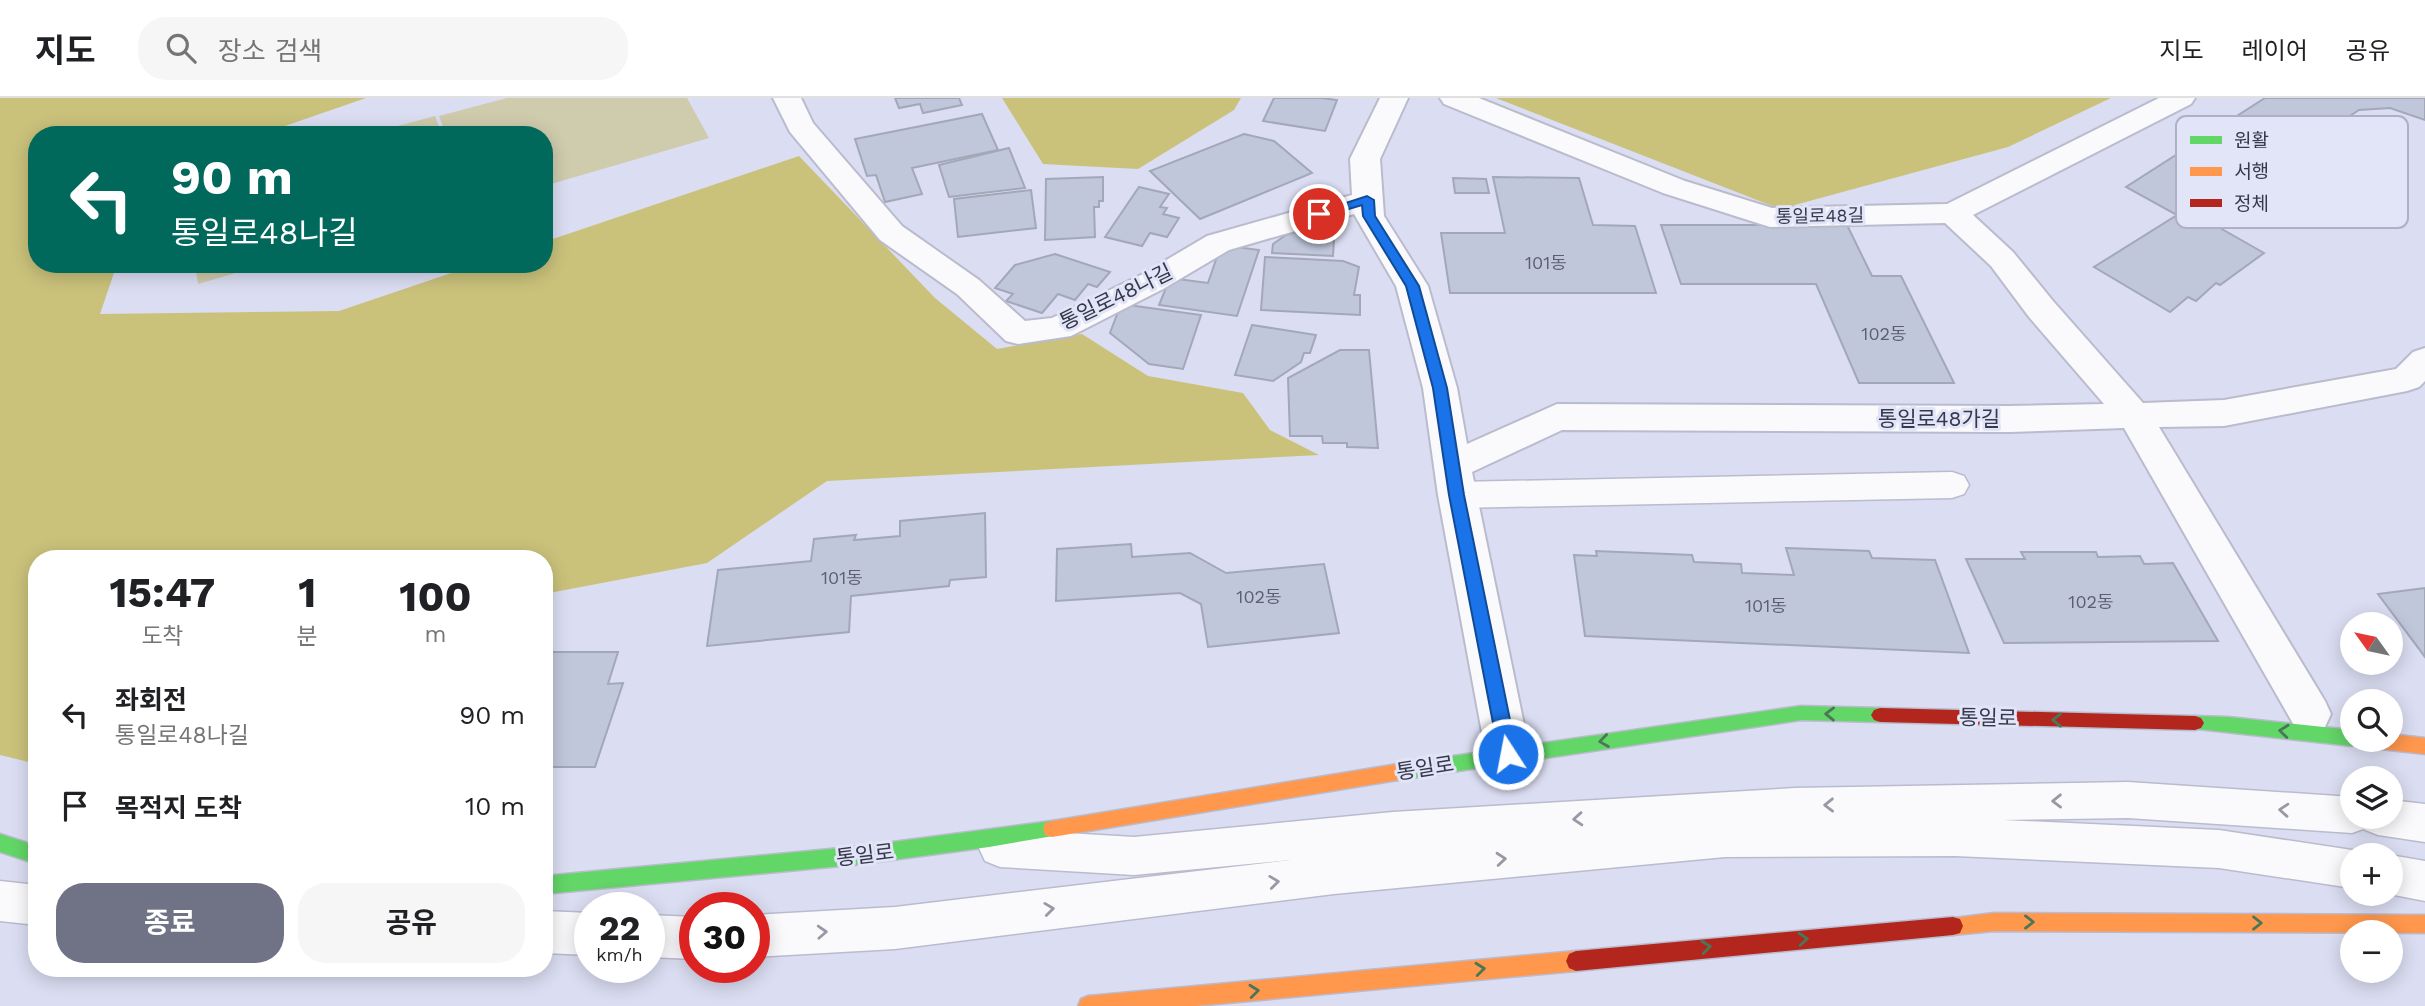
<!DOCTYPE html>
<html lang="ko">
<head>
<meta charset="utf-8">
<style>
  :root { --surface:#fff; --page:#f6f6f6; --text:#202124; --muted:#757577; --line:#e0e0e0; --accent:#707285 }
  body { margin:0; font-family:"Work Sans","Noto Sans KR",sans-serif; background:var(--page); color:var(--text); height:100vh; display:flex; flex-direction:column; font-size:26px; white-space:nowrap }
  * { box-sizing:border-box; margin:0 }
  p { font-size:23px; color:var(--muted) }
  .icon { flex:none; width:38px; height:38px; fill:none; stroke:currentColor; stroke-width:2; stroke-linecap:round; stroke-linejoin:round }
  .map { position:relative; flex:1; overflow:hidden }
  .sheet { position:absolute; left:28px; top:452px; width:525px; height:427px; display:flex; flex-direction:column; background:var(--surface); border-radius:28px; box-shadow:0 4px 18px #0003 }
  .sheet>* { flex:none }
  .hud { position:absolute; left:28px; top:28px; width:525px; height:147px; border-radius:28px; box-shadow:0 4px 18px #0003; background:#00695c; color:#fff; overflow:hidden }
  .needle { width:46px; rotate:303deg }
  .controls { position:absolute; left:2340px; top:514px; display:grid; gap:14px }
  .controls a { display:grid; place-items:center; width:63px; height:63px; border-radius:50%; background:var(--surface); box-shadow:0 4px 18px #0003; font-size:35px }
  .speed { position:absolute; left:574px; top:794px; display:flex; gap:14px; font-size:35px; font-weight:700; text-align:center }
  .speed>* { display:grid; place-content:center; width:91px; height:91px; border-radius:50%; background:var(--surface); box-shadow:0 4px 18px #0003; line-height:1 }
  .speed small { font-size:18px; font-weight:400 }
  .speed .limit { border:10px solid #d22; background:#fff; color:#111 }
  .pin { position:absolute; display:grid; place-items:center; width:60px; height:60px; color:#fff; margin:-30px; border:4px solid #fff; border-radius:50%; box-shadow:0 2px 7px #0007 }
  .me { position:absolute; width:77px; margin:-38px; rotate:349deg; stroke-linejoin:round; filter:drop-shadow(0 0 5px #0008) }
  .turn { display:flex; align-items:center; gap:24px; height:147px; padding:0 28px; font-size:32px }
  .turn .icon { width:91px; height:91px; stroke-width:2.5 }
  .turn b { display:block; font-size:49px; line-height:60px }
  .eta { display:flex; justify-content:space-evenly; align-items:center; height:119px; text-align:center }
  .eta b { font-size:42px; font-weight:700; line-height:49px }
  .cta { display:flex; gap:14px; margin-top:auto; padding:14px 28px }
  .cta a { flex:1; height:80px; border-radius:28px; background:var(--accent); color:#fff; font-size:28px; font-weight:700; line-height:80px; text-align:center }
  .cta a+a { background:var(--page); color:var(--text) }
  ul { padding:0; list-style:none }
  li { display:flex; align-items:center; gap:21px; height:91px; padding:0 28px }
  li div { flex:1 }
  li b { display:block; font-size:26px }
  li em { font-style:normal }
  header { display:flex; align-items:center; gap:42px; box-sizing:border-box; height:98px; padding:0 35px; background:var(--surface); border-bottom:2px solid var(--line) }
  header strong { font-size:33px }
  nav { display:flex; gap:38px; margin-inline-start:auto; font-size:24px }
  .search { width:490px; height:63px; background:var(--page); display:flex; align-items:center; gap:18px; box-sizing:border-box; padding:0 24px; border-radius:28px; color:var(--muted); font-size:26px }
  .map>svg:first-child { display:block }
</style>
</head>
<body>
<header>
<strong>지도</strong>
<div class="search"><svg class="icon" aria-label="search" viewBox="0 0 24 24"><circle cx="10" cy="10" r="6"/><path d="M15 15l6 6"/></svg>장소 검색</div>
<nav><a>지도</a><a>레이어</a><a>공유</a></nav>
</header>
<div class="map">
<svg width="2425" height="908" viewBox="0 0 2425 908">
  <rect width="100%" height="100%" fill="#dbddf2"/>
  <!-- green -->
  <g fill="#cfcbad">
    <polygon points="507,0 687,0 709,40 544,88 544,37 446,37 439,18"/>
    <polygon points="435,18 442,37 364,37"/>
    <polygon points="195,166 266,166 198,186"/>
  </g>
  <!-- forest -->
  <g fill="#cac27b">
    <polygon points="0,0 366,0 259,37 37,37 37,166 117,166 100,216 339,213 478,166 544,166 544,144 799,58 935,200 997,251 1082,236 1148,278 1243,295 1270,332 1319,357 827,383 707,465 544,496 544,460 37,460 37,666 0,657"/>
    <polygon points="1002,0 1241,0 1234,12 1138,71 1043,66"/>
    <polygon points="1496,0 2111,0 2008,49 1780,111"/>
  </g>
  <!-- building -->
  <g fill="#c0c7db" stroke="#a3a8b9" stroke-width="2">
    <polygon points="895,0 959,0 962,7 923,15 920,6 899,10"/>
    <polygon points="1274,0 1321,0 1337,2 1325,33 1263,23"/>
    <polygon points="2265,0 2425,0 2425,22 2390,10 2359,12 2199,118 2264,155 2220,187 2216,185 2196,203 2188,199 2170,214 2094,169 2177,117 2126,89"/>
    <polygon points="982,16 998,52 912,70 922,96 885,104 876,77 867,78 855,41"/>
    <polygon points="1244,36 1274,43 1312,75 1200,121 1150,73"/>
    <polygon points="1009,50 1025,90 949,99 939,67"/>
    <polygon points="1103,79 1103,103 1099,103 1099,109 1094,109 1095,139 1045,142 1046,81"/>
    <polygon points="1493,79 1579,80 1593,127 1635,128 1656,195 1450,195 1441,135 1505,135"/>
    <polygon points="1453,80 1486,81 1489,95 1455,95"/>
    <polygon points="1139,89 1169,96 1160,109 1167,110 1163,116 1179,120 1167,139 1150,135 1142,148 1105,139"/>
    <polygon points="1031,92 1036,130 958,139 954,101"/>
    <polygon points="1661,127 1847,127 1872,178 1901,178 1954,285 1859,285 1816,186 1681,186"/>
    <polygon points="1304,132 1325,133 1325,142 1334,142 1333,158 1272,155 1273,146 1286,137"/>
    <polygon points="1221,147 1259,152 1237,218 1159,207 1170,180 1208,185"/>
    <polygon points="1055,156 1110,174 1097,189 1088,186 1075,202 1058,196 1042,215 1006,203 1013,196 995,190 1015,167"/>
    <polygon points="1265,159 1343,163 1359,169 1354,197 1360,197 1360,217 1261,212"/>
    <polygon points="1121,206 1201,217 1183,271 1149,266 1110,235"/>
    <polygon points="1252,227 1316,237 1310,255 1304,255 1301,264 1273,283 1235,277"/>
    <polygon points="1340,252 1369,252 1378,350 1347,349 1347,345 1323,345 1322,338 1290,338 1288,280"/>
    <polygon points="985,415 986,479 950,482 949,488 851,498 849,534 707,548 718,472 811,463 814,441 856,437 854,442 900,438 900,423"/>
    <polygon points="1131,446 1132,459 1190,455 1226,475 1324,466 1339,535 1208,549 1201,506 1180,495 1056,503 1057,451"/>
    <polygon points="1786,450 1869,453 1872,460 1935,462 1969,555 1585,538 1574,457 1597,458 1596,453 1692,457 1694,464 1741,466 1742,475 1794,477"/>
    <polygon points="2021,454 2096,454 2098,459 2140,458 2144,466 2173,465 2218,543 2004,545 1966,461 2025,461"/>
    <polygon points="2425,490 2425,559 2378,496"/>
    <polygon points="544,554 618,554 608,586 623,585 595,669 544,669"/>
  </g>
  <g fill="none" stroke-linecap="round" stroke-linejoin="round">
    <!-- lane casing -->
    <g stroke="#babbcd" stroke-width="3">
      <g id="lane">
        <polygon points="1952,374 1964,378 1969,387 1964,396 1952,400 1457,410 1445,406 1440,397 1445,388 1457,384"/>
        <polygon points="2128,684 2352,699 2352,719 2390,719 2390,702 2425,706 2425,744 2378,737 2363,731 2352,735 2128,720 2003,722 2219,732 2352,752 2367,758 2352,758 2352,790 2219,770 1955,758 1725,759 1334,796 895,851 754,859 754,817 895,809 1290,762 1134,777 1000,769 985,763 979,750 985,737 1000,731 1134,739 1393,714 1795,690"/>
        <polygon points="2390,757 2425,763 2425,803 2389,796"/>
        <polygon points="0,783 37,787 37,827 0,823"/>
        <polygon points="544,813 590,815 590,857 544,855"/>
        <polygon points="649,817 695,819 695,861 649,859"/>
      </g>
    </g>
    <!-- street casing -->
    <g stroke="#babbcd" stroke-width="4">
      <polygon id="street" points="773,0 801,0 813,25 902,128 979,182 1025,223 1052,220 1141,177 1207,138 1352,97 1350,61 1380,0 1408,0 1380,61 1384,118 1428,188 1457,290 1467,346 1557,306 2009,308 2104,306 2029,219 1991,168 1945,125 1770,129 1663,95 1444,6 1440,0 1479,0 1685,83 1772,110 1947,106 2159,0 2195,0 2191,6 1973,117 2013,154 2053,203 2143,305 2224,302 2396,271 2413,254 2425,250 2425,283 2419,289 2407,293 2224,328 2159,329 2325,603 2331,616 2325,629 2310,634 2295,629 2124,330 2009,334 1562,332 1472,374 1530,656 1523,669 1508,675 1493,669 1486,656 1438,397 1423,290 1396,188 1354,116 1229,152 1163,191 1071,238 1018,246 1006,243 957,196 880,142 790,34"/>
    </g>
    <!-- fast casing -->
    <g stroke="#babbcd" stroke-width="3">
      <g id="fast">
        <polygon points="1801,608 1880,610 1886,612 1889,617 1886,622 1880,624 1801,622 1398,682 1392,680 1389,674 1392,668 1398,666"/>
        <polygon points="2195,618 2228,619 2352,632 2352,642 2360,642 2352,648 2189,630 2186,625 2189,620"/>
        <polygon points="1052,723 1059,725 1061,731 1059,737 989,749 862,766 544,796 544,778 862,748"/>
        <polygon points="0,736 37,748 37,766 0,754"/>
      </g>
    </g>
    <!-- slow casing -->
    <g stroke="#babbcd" stroke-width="3">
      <g id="slow">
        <polygon points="2390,636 2425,640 2425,656 2372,650 2366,647 2363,642 2390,642"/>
        <polygon points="1398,666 1404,668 1407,674 1404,680 1398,682 1052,739 1045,737 1043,731 1045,725 1052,723"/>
        <polygon points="1994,815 2425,817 2425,835 1994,833 1953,837 1946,835 1943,828 1946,821"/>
        <polygon points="1576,853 1583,856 1586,863 1583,870 1576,873 1195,908 1078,908 1081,901 1088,898"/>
      </g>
    </g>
    <!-- jam casing -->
    <g stroke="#babbcd" stroke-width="3">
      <g id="jam">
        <polygon points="1880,610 2195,618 2201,620 2204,625 2201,630 2195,632 1880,624 1874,622 1871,617 1874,612"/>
        <polygon points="1953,819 1960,821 1963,828 1960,835 1953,837 1576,873 1569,870 1566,863 1569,856 1576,853"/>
      </g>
    </g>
    <!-- lane -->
    <use href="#lane" fill="#fafafd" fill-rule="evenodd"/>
    <!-- street -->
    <use href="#street" fill="#fafafd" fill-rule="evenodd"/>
    <!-- fast -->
    <use href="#fast" fill="#63d668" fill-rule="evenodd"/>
    <!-- slow -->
    <use href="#slow" fill="#ff974d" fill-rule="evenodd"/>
    <!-- jam -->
    <use href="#jam" fill="#b3261e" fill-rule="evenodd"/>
  </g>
  <!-- one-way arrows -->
  <defs><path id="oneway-chevron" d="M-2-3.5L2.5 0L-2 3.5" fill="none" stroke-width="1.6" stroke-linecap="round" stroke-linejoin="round" transform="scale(1.75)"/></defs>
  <g stroke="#497757">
    <use href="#oneway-chevron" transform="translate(1830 616) rotate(-179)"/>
    <use href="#oneway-chevron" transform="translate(2057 622) rotate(-179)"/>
    <use href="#oneway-chevron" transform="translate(2284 633) rotate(-174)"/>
    <use href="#oneway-chevron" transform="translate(1604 643) rotate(172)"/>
    <use href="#oneway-chevron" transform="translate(2029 824)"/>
    <use href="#oneway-chevron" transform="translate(2257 825)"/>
    <use href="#oneway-chevron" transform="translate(1803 841) rotate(-5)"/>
    <use href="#oneway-chevron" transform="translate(1706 849) rotate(-6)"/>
    <use href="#oneway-chevron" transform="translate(1480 871) rotate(-6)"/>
    <use href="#oneway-chevron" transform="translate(1254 893) rotate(-6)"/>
  </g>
  <g stroke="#9899a4">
    <use href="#oneway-chevron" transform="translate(2057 703) rotate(179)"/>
    <use href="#oneway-chevron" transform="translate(1829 707) rotate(179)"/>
    <use href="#oneway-chevron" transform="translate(2284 712) rotate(-176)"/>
    <use href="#oneway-chevron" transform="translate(1578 721) rotate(176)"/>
    <use href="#oneway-chevron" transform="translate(1501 761) rotate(-5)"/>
    <use href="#oneway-chevron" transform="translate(1274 784) rotate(-7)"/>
    <use href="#oneway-chevron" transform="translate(1049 811) rotate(-7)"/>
    <use href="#oneway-chevron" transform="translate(822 834) rotate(-3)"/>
  </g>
  <!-- route -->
  <polygon fill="#1a73e8" stroke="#114b97" stroke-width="2" points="1367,98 1374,102 1375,118 1419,188 1447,290 1464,397 1517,656 1514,662 1508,664 1501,662 1499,656 1449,397 1433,290 1406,188 1363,118 1362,107 1319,120 1312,116"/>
  <g text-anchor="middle" stroke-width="6" stroke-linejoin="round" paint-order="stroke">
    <!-- far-street labels -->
    <g font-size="18" fill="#37384b" stroke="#e2e4f7">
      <text transform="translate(1820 118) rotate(-1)" y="6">통일로48길</text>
    </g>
    <!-- number labels -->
    <g font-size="18" fill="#5c5f72">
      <text x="1546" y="171">101동</text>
      <text x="1884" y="242">102동</text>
      <text x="842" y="486">101동</text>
      <text x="1259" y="505">102동</text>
      <text x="2091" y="510">102동</text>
      <text x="1766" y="514">101동</text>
    </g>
    <!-- street labels -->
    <g font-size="21" fill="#37384b" stroke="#e2e4f7">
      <text transform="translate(1116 199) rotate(-26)" y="7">통일로48나길</text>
      <text x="1939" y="328">통일로48가길</text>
      <text transform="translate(1988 620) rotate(1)" y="7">통일로</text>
      <text transform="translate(1425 670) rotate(-9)" y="7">통일로</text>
      <text transform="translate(865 757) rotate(-7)" y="7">통일로</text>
    </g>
  </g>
  <!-- legend -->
  <rect x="2176" y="18" width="232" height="112" rx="10" fill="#e2e4f7" stroke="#afb0c3" stroke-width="2"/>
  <rect x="2190" y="38" width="32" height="8" fill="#63d668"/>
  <rect x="2190" y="69" width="32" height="9" fill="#ff974d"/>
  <rect x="2190" y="101" width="32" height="8" fill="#b3261e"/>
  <g font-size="19" fill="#37384b">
    <text x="2234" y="49">원활</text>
    <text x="2234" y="80">서행</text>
    <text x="2234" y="112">정체</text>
  </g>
</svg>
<div class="controls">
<a><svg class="needle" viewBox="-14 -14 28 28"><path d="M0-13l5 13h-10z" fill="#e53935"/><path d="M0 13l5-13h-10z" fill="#757577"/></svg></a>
<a><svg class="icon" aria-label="search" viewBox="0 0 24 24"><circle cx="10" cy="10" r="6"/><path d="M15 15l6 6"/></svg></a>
<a><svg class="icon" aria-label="layers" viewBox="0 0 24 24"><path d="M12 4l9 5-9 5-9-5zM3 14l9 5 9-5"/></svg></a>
<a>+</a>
<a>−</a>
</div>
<div class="speed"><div>22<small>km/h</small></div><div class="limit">30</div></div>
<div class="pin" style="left:1319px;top:116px;background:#d93025"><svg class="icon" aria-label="arrive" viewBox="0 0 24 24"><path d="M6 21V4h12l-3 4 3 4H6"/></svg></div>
<svg class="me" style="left:1508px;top:656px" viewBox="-20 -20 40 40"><circle r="17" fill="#1a73e8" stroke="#fff" stroke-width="3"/><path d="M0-11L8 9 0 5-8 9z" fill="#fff"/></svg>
<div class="hud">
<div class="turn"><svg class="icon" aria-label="left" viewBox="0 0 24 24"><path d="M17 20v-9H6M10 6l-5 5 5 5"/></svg><div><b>90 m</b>통일로48나길</div></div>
</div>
<section class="sheet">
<div class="eta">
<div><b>15:47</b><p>도착</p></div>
<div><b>1</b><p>분</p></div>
<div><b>100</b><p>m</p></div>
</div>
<ul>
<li><svg class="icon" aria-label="left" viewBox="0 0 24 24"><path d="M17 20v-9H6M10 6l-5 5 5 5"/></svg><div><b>좌회전</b><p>통일로48나길</p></div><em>90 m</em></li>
<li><svg class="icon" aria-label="arrive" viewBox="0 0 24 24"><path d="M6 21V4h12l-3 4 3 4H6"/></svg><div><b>목적지 도착</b></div><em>10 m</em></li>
</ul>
<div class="cta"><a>종료</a><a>공유</a></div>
</section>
</div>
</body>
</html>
